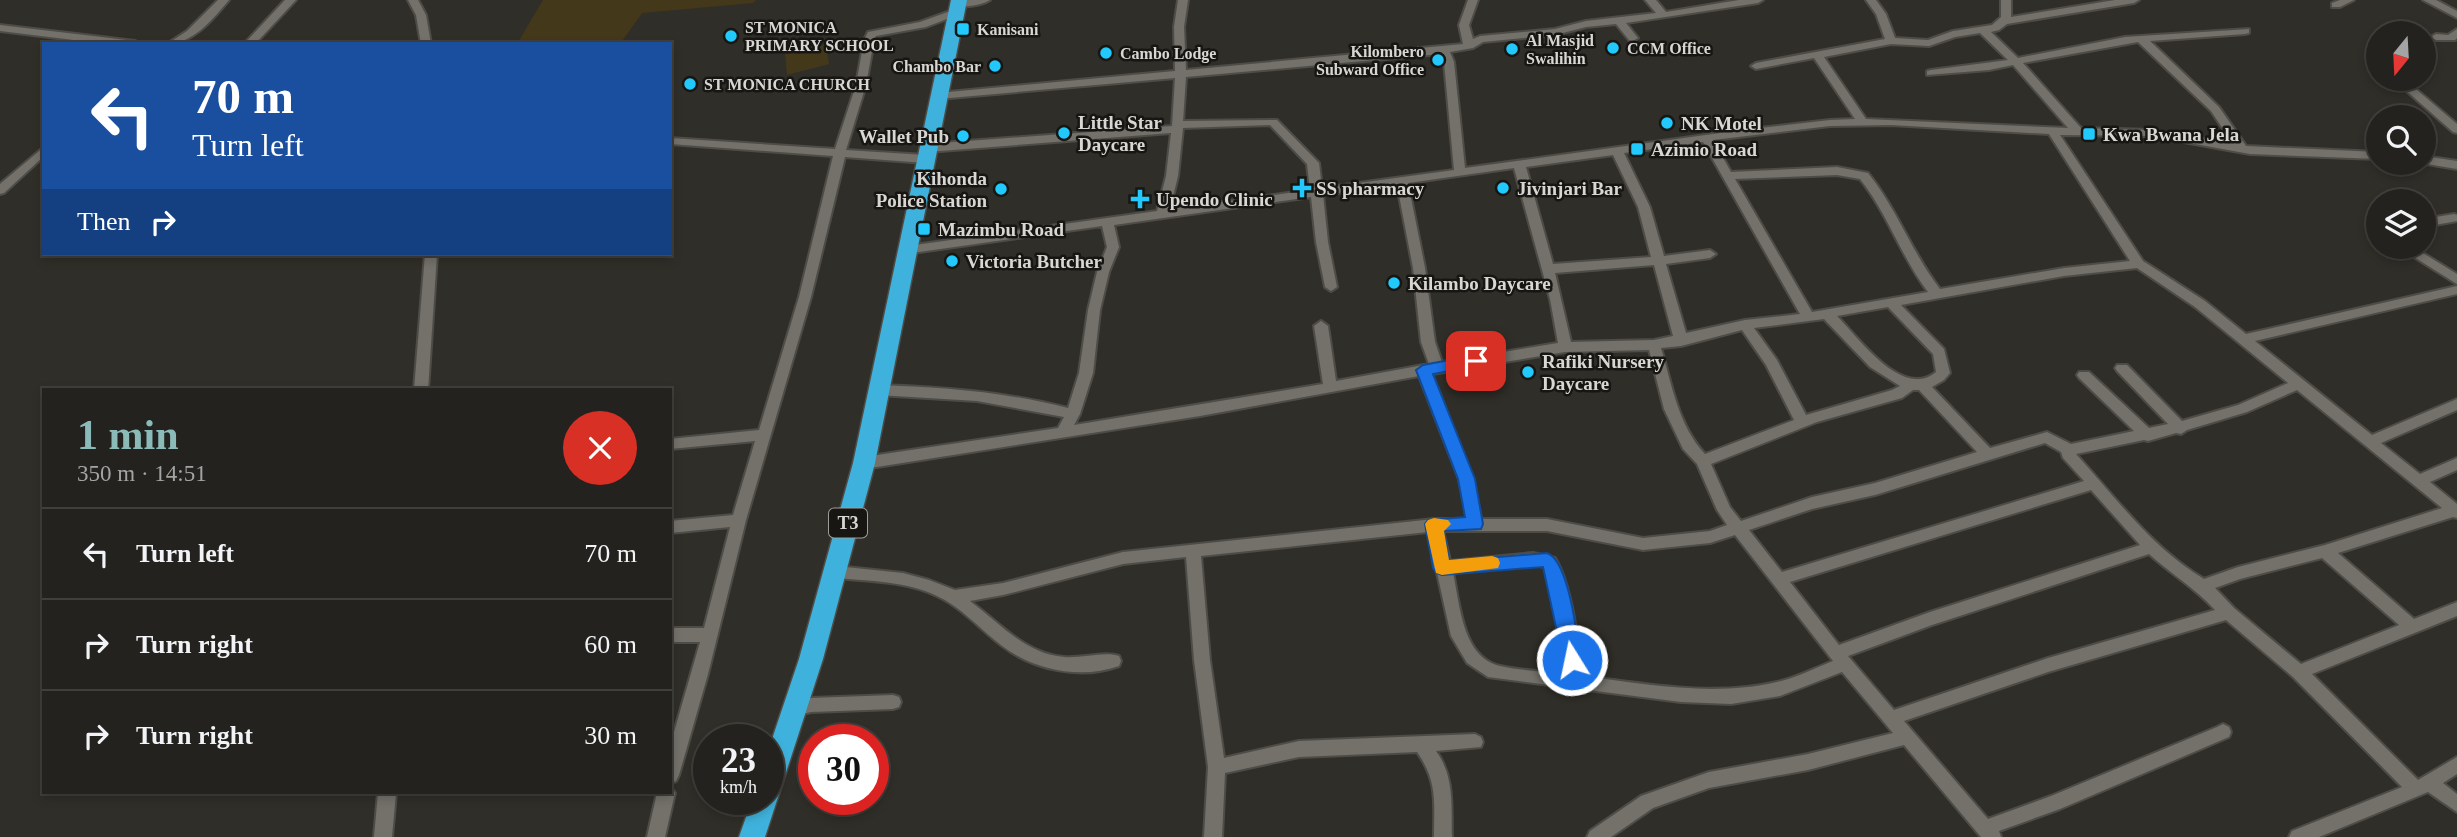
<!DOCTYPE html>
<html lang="en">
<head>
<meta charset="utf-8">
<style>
  :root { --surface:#24221e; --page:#302f2b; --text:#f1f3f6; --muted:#a3a4a4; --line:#413f3c; --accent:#8bbbb9 }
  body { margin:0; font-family:"Times New Roman",serif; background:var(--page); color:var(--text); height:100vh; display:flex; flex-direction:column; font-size:26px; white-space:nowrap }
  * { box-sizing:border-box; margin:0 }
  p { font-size:23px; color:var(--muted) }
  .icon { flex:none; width:38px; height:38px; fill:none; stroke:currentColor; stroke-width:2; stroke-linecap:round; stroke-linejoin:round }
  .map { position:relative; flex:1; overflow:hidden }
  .details { position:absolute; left:42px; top:388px; width:630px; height:406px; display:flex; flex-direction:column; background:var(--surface); border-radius:0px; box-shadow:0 4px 10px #0003,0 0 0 2px var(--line) }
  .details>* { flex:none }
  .banner { position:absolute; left:42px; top:42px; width:630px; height:214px; border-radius:0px; box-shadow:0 4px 10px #0003,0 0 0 2px var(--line); background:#1a4fa0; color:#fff; overflow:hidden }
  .needle { width:46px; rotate:198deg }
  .controls { position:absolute; left:2366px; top:21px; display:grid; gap:14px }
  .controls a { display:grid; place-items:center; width:70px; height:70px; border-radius:50%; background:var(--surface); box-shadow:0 4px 10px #0003,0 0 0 2px var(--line); font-size:35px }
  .speed { position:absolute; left:693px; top:724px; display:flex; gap:14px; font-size:35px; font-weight:700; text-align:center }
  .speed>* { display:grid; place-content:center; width:91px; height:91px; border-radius:50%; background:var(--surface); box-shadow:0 4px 10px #0003,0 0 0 2px var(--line); line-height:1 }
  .speed small { font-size:18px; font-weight:400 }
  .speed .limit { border:10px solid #d22; background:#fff; color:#111 }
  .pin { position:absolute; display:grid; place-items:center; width:60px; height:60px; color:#fff; margin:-30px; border-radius:14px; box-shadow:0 4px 10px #0006 }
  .me { position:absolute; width:77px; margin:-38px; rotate:350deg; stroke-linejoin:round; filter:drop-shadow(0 0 5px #0008) }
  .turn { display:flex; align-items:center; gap:24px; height:147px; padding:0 35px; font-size:32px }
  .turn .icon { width:91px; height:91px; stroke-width:2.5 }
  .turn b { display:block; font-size:49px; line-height:60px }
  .then { display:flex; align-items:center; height:66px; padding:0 35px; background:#0003; gap:14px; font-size:26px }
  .round { display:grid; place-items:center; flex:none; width:74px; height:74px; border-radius:37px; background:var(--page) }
  .headline { display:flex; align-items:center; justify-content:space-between; height:119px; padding:0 35px }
  h1 { font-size:42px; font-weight:800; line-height:52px; color:var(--accent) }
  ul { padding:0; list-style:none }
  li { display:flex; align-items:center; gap:21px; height:91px; padding:0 35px; border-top:2px solid var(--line) }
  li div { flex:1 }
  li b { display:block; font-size:26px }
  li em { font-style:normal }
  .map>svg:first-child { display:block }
</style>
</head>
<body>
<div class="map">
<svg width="2457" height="837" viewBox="0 0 2457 837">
  <rect width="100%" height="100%" fill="#302e28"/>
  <!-- green -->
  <g fill="#44381a">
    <polygon points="543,0 756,0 753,3 642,13 620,44 517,44"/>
    <polygon points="826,45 829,64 787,75 785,52"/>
  </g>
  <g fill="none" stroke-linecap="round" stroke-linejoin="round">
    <!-- minor casing -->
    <g stroke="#4e4c47" stroke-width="4">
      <g id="minor">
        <path d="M218 0H229C213 19 193 44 167 44L187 31Z"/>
        <polygon points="285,0 296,0 255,44 244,44"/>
        <polygon points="408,0 418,0 426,15 431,44 421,44 416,15"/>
        <path d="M964 0H990C982 5 961 9 953 4Z"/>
        <path d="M1178 0H1188L1184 27 1186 70 1463 44 1459 25 1468 0H1478L1469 25 1473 39 1480 36 1555 29 1586 21 1656 13 1645 0H1656L1666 12 1739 0H1763L1758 3 1626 23 1638 38 1633 41 1629 40 1616 24 1586 27 1555 35 1483 42 1473 48 1450 52 1454 62 1465 168 1742 130 1830 120 1855 119 1814 58 1756 69 1751 66 1756 63 1885 39 1876 14 1866 0H1876L1886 14 1895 38 1928 40 1953 31 1992 25 2001 17V0H2011V17L2115 0H2139L2134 3 2007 24 1999 30 1991 32 2018 58 2125 37 2249 29V33L2245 34 2150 41 2219 107 2246 146 2378 152V159L2250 154 2151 136 2060 135 2143 261 2205 301 2246 334 2457 286V294L2255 341 2372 435 2457 399V410L2381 443 2420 474 2457 458V470L2430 482 2457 504V518L2453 517 2338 553 2414 619 2457 602V616L2312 674 2418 780 2457 757V774L2443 783 2457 794V812L2428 792 2319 837H2289L2292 831 2402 787 2293 677 2226 620 2048 672 1904 721 1988 819 2051 796 2217 727 2223 724 2229 727 2231 732 2229 737 2060 809 1999 831 2001 837H1981L1904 745 1808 770 1709 788 1653 808 1611 837H1587L1590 831 1641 796 1709 772 1808 754 1893 733 1842 672 1780 696 1731 704 1681 702 1488 677 1467 663 1451 636 1428 532 1201 556 1210 660 1224 758 1299 741 1475 734 1481 737 1483 742 1481 747 1436 751C1455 777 1451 807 1452 837H1434C1434 802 1438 782 1417 752L1299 757 1225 773 1222 837H1204L1208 767 1194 660 1186 557 1123 564 1003 595 970 601C1000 623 1025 654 1064 657 1080 659 1105 651 1119 656L1121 661 1119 666C1080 680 1033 670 1001 645 980 629 961 607 937 596 906 581 869 581 836 578L831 576 828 572 831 568 836 566 903 573 929 580 955 590 1003 583 1123 552 1434 519H1467L1459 479 1419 376 1200 416 864 469 859 467 857 463 859 459 864 457 1058 428 1064 417 977 401 878 395 871 390 878 385C942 387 1006 392 1068 408L1079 373 1088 310 1097 272 1107 247 1102 226 905 254 899 250 901 247 1157 211 1166 176 1171 133 927 152 921 148 927 144 1172 126 1175 78 938 99 932 96 938 93 1175 71 1174 27ZM1980 33 2008 60 1931 70 1927 71V75L1989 70 2013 65 2068 128 1866 119 1824 57 1891 44 1929 46 1955 37ZM2138 42 2211 111 2233 144 2151 130 2081 128 2023 63ZM1440 54 1444 62 1454 170 1322 188 1319 163 1277 120 1183 121 1186 77ZM1270 125 1307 164 1310 190 1170 209 1178 176 1183 128ZM1891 125 2049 134 2130 261 2064 268 1940 289C1912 253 1897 209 1868 173L1837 167 1731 172 1713 140 1830 126ZM1703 142 1800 314 1745 320 1686 333 1666 264 1710 258 1716 254 1710 250 1664 256 1650 207 1624 153ZM1613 155 1638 207 1651 257 1553 264 1526 167ZM1514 168 1550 299 1558 343 1442 362 1435 342 1425 268 1408 183ZM1837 175 1860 179C1888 214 1901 257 1928 292L1812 312 1735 179ZM1397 185 1413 268 1421 342 1429 364 1336 381 1328 326 1321 321 1314 326 1323 384 1074 425 1080 414 1093 373 1100 310 1109 272 1119 247 1114 225 1311 197 1316 242 1325 287 1331 291 1337 287 1328 242 1323 195ZM1654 265 1673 336 1654 340 1571 342 1555 273ZM2137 268 2195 307 2288 383 2238 405 2182 421 2127 365H2117L2115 368 2117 371 2168 424 2149 428 2089 372H2079L2077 375 2079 378 2134 431 2071 444 2047 432 1990 448 1932 387 1944 380 1950 373 1944 349 1901 305 2064 276ZM1888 307 1933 354 1936 372C1902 400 1859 338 1837 316ZM1824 319 1870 367 1900 386 1892 390 1806 415 1777 360 1754 328ZM1742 330 1766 365 1794 420 1705 454C1678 425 1672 385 1661 348L1681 346ZM1649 350 1664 409 1683 449 1697 464 1717 510 1727 525 1710 531 1643 538 1547 519H1481L1473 479 1432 374 1565 352ZM1913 390H1919L1977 452 1875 483 1812 497 1741 521 1730 507 1711 464 1817 422 1902 398ZM2297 390 2442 508 2325 545 2238 567 2204 579C2153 549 2116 498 2076 454L2144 440 2148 441 2176 433 2181 434 2187 430 2247 412ZM2045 443 2061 452 2063 458 2084 481 1782 572 1749 530 1812 509 1875 495ZM2091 490 2140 545 1930 612 1839 645 1790 582ZM1443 531H1547L1643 550 1710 543 1735 535 1833 661C1815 668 1796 678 1777 682 1713 697 1647 684 1582 676 1578 642 1572 586 1555 558L1533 553 1450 561ZM2149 554C2171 574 2195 588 2215 610L2048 658 1894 710 1848 656 1932 625ZM2322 558 2399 625 2301 664 2234 608 2215 588 2240 579ZM1533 565 1545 567 1546 570 1561 637 1566 674C1544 671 1521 671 1500 666 1462 657 1460 604 1453 573Z"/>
        <polygon points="2340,0 2354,0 2340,7 2332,7 2332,3"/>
        <polygon points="2423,0 2436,0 2457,11 2457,18"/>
        <polygon points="956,9 961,12 960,14 926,27 876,36 874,40 866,85 846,150 925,155 931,159 925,163 845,157 811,297 746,520 708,674 679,775 676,781 670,783 670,746 700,642 670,642 670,628 704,628 730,527 670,533 670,521 733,515 755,441 670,449 670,439 759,430 799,297 833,156 670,144 670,138 835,149 856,85 864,40 868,32 920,22"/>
        <polygon points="0,25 135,41 140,44 106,44 0,31"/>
        <polygon points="2457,29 2457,38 2455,40 2436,40 2431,37 2436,34 2448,35"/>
        <polygon points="2393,79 2404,79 2457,124 2457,133 2453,132"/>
        <polygon points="44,147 44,156 4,193 0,194 0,184"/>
        <polygon points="2424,156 2457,161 2457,169 2421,163 2424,163"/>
        <polygon points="2454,214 2457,215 2457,221 2424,227 2424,219"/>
        <polygon points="2398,247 2413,247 2457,274 2457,284"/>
        <polygon points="425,254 437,254 428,390 414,390"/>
        <polygon points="893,695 899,697 901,702 899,707 893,709 811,712 795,716 789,714 787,709 789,704 811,698"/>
        <polygon points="670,787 675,793 665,837 647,837 657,793 670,793"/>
        <polygon points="378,793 396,793 392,837 374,837"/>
      </g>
    </g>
    <!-- highway casing -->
    <g stroke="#4e4c47" stroke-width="3">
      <polygon id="highway" points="951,0 967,0 875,463 823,659 765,837 739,837 752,800 768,800 768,751 799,659 853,463"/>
    </g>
    <!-- minor -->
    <use href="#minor" fill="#73716a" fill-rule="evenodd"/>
    <!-- highway -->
    <use href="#highway" fill="#3eb2dc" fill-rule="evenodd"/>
  </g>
  <!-- route -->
  <path fill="#1a73e8" stroke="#114b97" stroke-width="2" d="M1476 355 1484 361 1482 365 1433 374 1475 479 1483 524 1481 529 1444 531 1449 561 1547 553C1569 560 1577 637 1581 660L1579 665 1572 668 1565 665 1563 660 1543 567 1442 575 1436 573 1433 568 1425 524 1428 520 1465 517 1458 479 1416 370 1423 365Z"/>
  <!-- slow -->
  <polygon fill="#f59e0b" points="1434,518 1448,520 1451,524 1444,531 1449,560 1492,556 1498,558 1500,563 1498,568 1442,575 1436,573 1425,524 1428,520"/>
  <!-- markers -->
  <g fill="#21c9fd" stroke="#171613" stroke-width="2.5">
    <rect x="956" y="22" width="14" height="14" rx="3.5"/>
    <circle cx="731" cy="36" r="7"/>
    <circle cx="1613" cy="48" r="7"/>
    <circle cx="1512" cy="49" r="7"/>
    <circle cx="1106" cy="53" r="7"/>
    <circle cx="1438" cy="60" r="7"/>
    <circle cx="995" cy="66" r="7"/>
    <circle cx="690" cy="84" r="7"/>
    <circle cx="1667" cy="123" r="7"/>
    <circle cx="1064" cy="133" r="7"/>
    <rect x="2082" y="127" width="14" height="14" rx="3.5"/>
    <circle cx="963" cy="136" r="7"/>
    <rect x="1630" y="142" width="14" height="14" rx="3.5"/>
    <path d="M1298.5 177.5h7v7h7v7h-7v7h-7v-7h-7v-7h7z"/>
    <circle cx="1503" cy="188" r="7"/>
    <circle cx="1001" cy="189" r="7"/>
    <path d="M1136.5 188.5h7v7h7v7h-7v7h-7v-7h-7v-7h7z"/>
    <rect x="917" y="222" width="14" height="14" rx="3.5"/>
    <circle cx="952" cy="261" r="7"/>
    <circle cx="1394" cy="283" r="7"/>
    <circle cx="1528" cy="372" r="7"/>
  </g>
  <g text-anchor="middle" stroke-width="5" stroke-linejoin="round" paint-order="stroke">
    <!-- far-poi labels -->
    <g font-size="16" font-weight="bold" fill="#d8d7d3" stroke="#171613" text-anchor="start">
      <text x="745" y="33">ST MONICA<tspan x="745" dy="18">PRIMARY SCHOOL</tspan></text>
      <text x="977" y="35">Kanisani</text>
      <text x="1526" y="46">Al Masjid<tspan x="1526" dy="18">Swalihin</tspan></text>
      <text x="1627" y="54">CCM Office</text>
      <text x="1424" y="57" text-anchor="end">Kilombero<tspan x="1424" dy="18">Subward Office</tspan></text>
      <text x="1120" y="59">Cambo Lodge</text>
      <text x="981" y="72" text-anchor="end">Chambo Bar</text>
      <text x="704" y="90">ST MONICA CHURCH</text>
    </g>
    <!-- shield labels -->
    <rect fill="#171613" stroke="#9e9d99" stroke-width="2" x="829" y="508.5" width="38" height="29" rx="5"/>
    <g font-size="18" font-weight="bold" fill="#d8d7d3">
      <text x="848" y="529">T3</text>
    </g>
    <!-- poi labels -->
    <g font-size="19" font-weight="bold" fill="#d8d7d3" stroke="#171613" text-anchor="start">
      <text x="1078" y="129">Little Star<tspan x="1078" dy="22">Daycare</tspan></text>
      <text x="1681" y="130">NK Motel</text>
      <text x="2103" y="141">Kwa Bwana Jela</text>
      <text x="949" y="143" text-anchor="end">Wallet Pub</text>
      <text x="1651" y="156">Azimio Road</text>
      <text x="987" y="185" text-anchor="end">Kihonda<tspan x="987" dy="22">Police Station</tspan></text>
      <text x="1316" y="195">SS pharmacy</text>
      <text x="1517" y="195">Jivinjari Bar</text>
      <text x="1156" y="206">Upendo Clinic</text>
      <text x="938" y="236">Mazimbu Road</text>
      <text x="966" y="268">Victoria Butcher</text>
      <text x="1408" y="290">Kilambo Daycare</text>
      <text x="1542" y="368">Rafiki Nursery<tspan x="1542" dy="22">Daycare</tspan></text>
    </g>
  </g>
</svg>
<div class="controls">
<a><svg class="needle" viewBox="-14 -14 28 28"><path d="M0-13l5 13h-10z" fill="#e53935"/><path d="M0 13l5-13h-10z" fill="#a3a4a4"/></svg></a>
<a><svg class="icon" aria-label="search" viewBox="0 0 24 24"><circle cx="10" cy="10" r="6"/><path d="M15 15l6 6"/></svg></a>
<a><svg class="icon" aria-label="layers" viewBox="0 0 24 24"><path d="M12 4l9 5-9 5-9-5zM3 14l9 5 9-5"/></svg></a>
</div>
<div class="speed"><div>23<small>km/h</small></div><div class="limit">30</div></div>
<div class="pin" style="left:1476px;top:361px;background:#d93025"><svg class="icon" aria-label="arrive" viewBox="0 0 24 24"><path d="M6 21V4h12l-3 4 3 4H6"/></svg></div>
<svg class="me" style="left:1572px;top:660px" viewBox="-20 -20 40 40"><circle r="17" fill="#1a73e8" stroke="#fff" stroke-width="3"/><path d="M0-11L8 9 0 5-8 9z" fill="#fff"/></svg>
<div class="banner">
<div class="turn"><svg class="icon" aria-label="left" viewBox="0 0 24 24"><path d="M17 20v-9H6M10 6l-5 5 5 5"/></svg><div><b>70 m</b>Turn left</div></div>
<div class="then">Then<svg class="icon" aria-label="right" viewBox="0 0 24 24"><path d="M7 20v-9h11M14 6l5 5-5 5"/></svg></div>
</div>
<section class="details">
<div class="headline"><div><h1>1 min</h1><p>350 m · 14:51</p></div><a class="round" style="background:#d93025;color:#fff"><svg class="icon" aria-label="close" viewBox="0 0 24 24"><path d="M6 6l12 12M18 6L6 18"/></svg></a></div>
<ul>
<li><svg class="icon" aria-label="left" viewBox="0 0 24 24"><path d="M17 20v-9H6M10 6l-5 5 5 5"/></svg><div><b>Turn left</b></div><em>70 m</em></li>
<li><svg class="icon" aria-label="right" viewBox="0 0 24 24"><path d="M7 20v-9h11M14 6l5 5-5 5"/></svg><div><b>Turn right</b></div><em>60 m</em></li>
<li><svg class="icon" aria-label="right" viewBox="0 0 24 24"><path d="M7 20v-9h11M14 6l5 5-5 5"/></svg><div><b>Turn right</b></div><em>30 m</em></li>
</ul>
</section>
</div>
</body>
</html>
